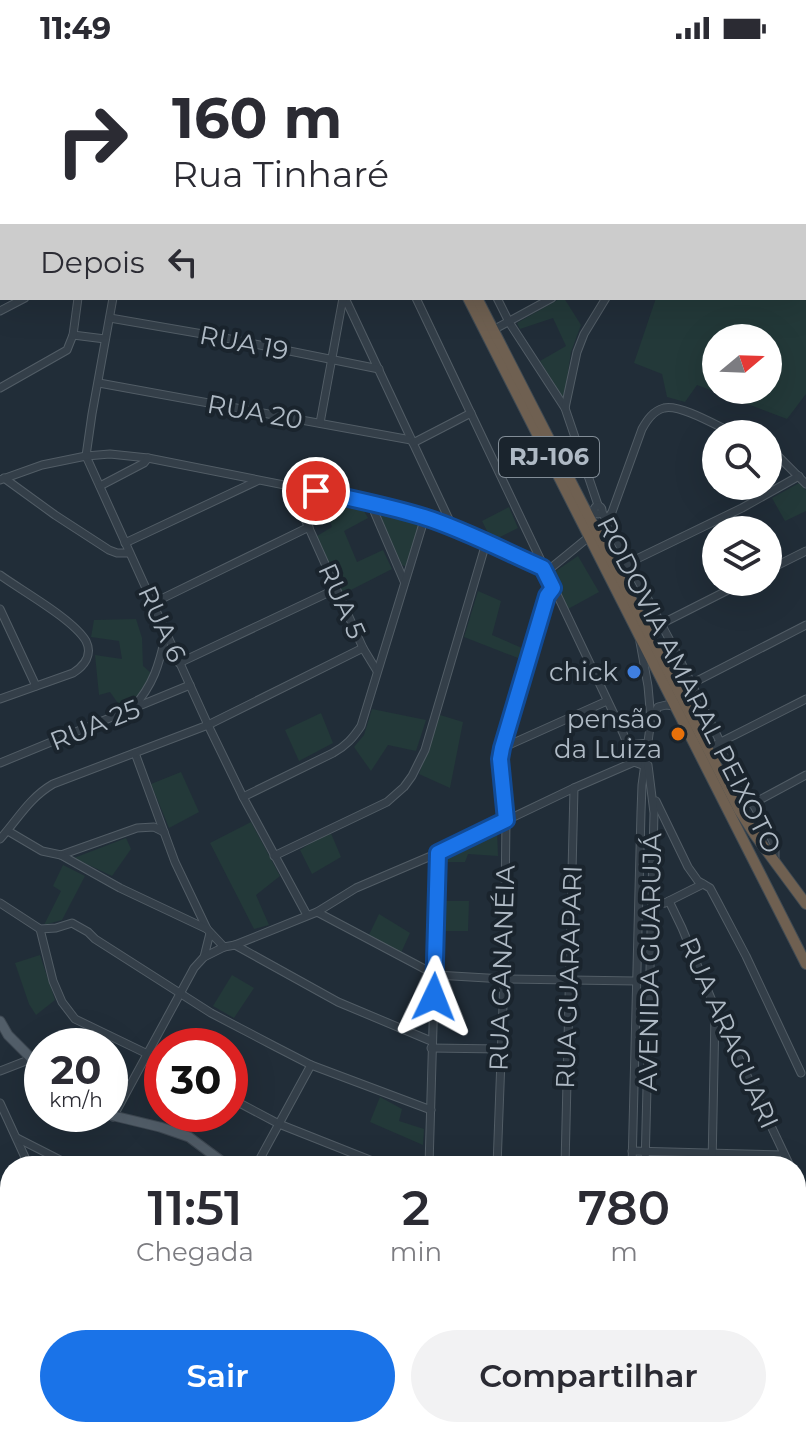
<!DOCTYPE html>
<html lang="pt">
<head>
<meta charset="utf-8">
<style>
  :root { --surface:#fff; --page:#f2f2f3; --text:#2b2b33; --muted:#7c7c81; --accent:#1a73e8 }
  body { margin:0; font-family:Montserrat,sans-serif; background:var(--page); color:var(--text); height:100vh; display:flex; flex-direction:column; font-size:30px; white-space:nowrap }
  * { box-sizing:border-box; margin:0 }
  p { font-size:26px; color:var(--muted) }
  .icon { flex:none; width:44px; height:44px; fill:none; stroke:currentColor; stroke-width:2; stroke-linecap:round; stroke-linejoin:round }
  .map { position:relative; flex:1; overflow:hidden }
  .drawer { position:absolute; left:0px; top:1100px; width:806px; height:282px; display:flex; flex-direction:column; background:var(--surface); border-radius:32px 32px 0 0; box-shadow:0 8px 32px #0002 }
  .drawer>* { flex:none }
  .top-card { position:absolute; left:0px; top:0px; width:806px; height:244px; box-shadow:0 8px 32px #0002; background:#fff; color:var(--text); overflow:hidden }
  .needle { width:52px; rotate:71deg }
  .fabs { position:absolute; left:702px; top:268px; display:grid; gap:16px }
  .fabs a { display:grid; place-items:center; width:80px; height:80px; border-radius:50%; background:var(--surface); box-shadow:0 8px 32px #0002; font-size:40px }
  .speed { position:absolute; left:24px; top:972px; display:flex; gap:16px; font-size:40px; font-weight:700; text-align:center }
  .speed>* { display:grid; place-content:center; width:104px; height:104px; border-radius:50%; background:var(--surface); box-shadow:0 8px 32px #0002; line-height:1 }
  .speed small { font-size:20px; font-weight:400 }
  .speed .limit { border:12px solid #d22; background:#fff; color:#111 }
  .pin { position:absolute; display:grid; place-items:center; width:68px; height:68px; color:#fff; margin:-34px; border:4px solid #fff; border-radius:50%; box-shadow:0 2px 8px #0007 }
  .me { position:absolute; width:88px; margin:-44px; rotate:2deg; stroke-linejoin:round; filter:drop-shadow(0 0 6px #0008) }
  .turn { display:flex; align-items:center; gap:28px; height:168px; padding:0 40px; font-size:36px }
  .turn .icon { width:104px; height:104px; stroke-width:2.5 }
  .turn b { display:block; font-size:56px; line-height:68px }
  .then { display:flex; align-items:center; height:76px; padding:0 40px; background:#0003; gap:16px; font-size:30px }
  .eta { display:flex; justify-content:space-evenly; align-items:center; height:136px; text-align:center }
  .eta b { font-size:48px; font-weight:600; line-height:56px }
  .primary-button { display:flex; gap:16px; margin-top:auto; padding:16px 40px }
  .primary-button a { flex:1; height:92px; border-radius:48px; background:var(--accent); color:#fff; font-size:32px; font-weight:600; line-height:92px; text-align:center }
  .primary-button a+a { background:var(--page); color:var(--text) }
  .status { display:flex; justify-content:space-between; align-items:center; height:56px; padding:0 40px; background:var(--surface); direction:ltr }
  .status svg { height:22px; fill:currentColor }
  .map>svg:first-child { display:block }
</style>
</head>
<body>
<div class="status"><b>11:49</b><svg viewBox="0 0 49 12"><path d="M0 12V9h3v3zM5 12V6h3v6zM10 12V3h3v9zM15 12V0h3v12zM26 1h20v11H26zM47 4h2v5h-2z"/></svg></div>
<div class="map">
<svg width="806" height="1381" viewBox="0 0 806 1381">
  <rect width="100%" height="100%" fill="#212d38"/>
  <!-- green -->
  <g fill="#233939" fill-rule="evenodd">
    <path d="M806 189V338L787 363 697 329 685 346 667 341 662 318 634 307 656 242H804V190ZM716 282H768V334H716Z"/>
    <polygon points="561,242 564,242 581,269 571,296 564,343 540,305 566,290 553,262 520,273 517,267"/>
    <polygon points="799,427 806,434 806,455 785,465 772,442"/>
    <polygon points="324,447 364,455 368,462 344,475 357,506 383,494 392,513 343,538 317,480 332,471"/>
    <polygon points="509,451 518,472 492,485 482,465"/>
    <polygon points="377,453 418,462 421,467 407,511 402,509"/>
    <polygon points="578,500 599,536 568,553 553,517"/>
    <polygon points="478,535 501,545 492,579 522,592 518,602 464,581"/>
    <polygon points="136,563 142,582 143,610 152,618 125,657 110,636 99,639 95,599 122,603 119,585 91,581 94,564"/>
    <polygon points="372,653 426,664 416,695 388,689 371,715 354,691 364,679"/>
    <polygon points="321,657 333,687 299,705 285,674"/>
    <polygon points="440,659 463,666 450,732 419,718"/>
    <polygon points="181,716 199,756 169,772 151,728"/>
    <polygon points="251,766 280,820 256,839 269,869 254,873 210,787"/>
    <polygon points="497,774 498,800 468,798 465,806 442,806 442,798"/>
    <polygon points="330,775 341,801 312,818 300,794"/>
    <polygon points="126,782 131,793 112,820 74,802"/>
    <polygon points="63,809 85,820 62,864 44,869 61,835 53,830"/>
    <polygon points="442,845 469,845 468,875 444,875"/>
    <polygon points="379,858 410,877 400,899 368,881"/>
    <polygon points="40,899 55,944 36,959 29,948 15,907"/>
    <polygon points="232,919 254,932 234,962 213,950"/>
    <polygon points="380,1041 402,1053 399,1065 424,1073 423,1089 370,1066"/>
  </g>
  <g fill="none" stroke-linecap="round" stroke-linejoin="round">
    <!-- minor casing -->
    <g stroke="#525d66" stroke-width="9">
      <g id="minor">
        <polyline points="55,0 56,2"/>
        <polyline points="97,0 97,2"/>
        <polyline points="138,0 139,2"/>
        <polyline points="254,0 255,2"/>
        <polyline points="374,0 375,2"/>
        <polyline points="588,0 589,2"/>
        <polyline points="0,2 6,0"/>
        <polyline points="216,2 221,0"/>
        <polyline points="439,2 443,0"/>
        <polyline points="691,2 692,0"/>
        <polyline points="762,2 763,0"/>
        <polyline points="0,82 2,81"/>
        <polyline points="0,163 2,162"/>
        <polyline points="113,242 92,358 86,400 208,669 243,741 307,859"/>
        <polyline points="345,242 453,472"/>
        <polyline points="416,242 623,677 634,706 645,710"/>
        <polyline points="497,242 509,266 565,352 598,449"/>
        <polyline points="0,255 25,242"/>
        <polyline points="110,262 220,281 379,313"/>
        <polyline points="493,274 552,242"/>
        <polyline points="73,279 105,283"/>
        <polyline points="99,327 411,384"/>
        <polyline points="0,332 67,294 73,279 78,242"/>
        <polyline points="565,352 577,296 584,278 606,242"/>
        <polyline points="320,367 343,242"/>
        <polyline points="413,387 471,357"/>
        <polyline points="768,394 779,401 806,428"/>
        <polyline points="4,422 55,459 109,494 117,497 129,497"/>
        <polyline points="0,424 42,409 86,400 110,398 148,402 370,446 425,461 543,512"/>
        <polyline points="100,430 144,407 148,402"/>
        <polyline points="290,430 363,592 377,615"/>
        <polyline points="370,446 404,525"/>
        <circle cx="598" cy="454" r="4"/>
        <polyline points="602,456 676,596 731,708 769,777 775,790 775,803"/>
        <path d="M607 464 612 456 642 373C647 364 653 355 664 352 681 348 719 371 735 378"/>
        <polyline points="125,487 257,425"/>
        <polyline points="616,513 742,452 799,420"/>
        <polyline points="768,514 806,495"/>
        <polyline points="546,516 590,480"/>
        <path d="M0 519C22 535 73 563 86 585 93 599 84 610 73 617L0 643"/>
        <polyline points="153,547 309,471"/>
        <polyline points="0,553 36,630"/>
        <polyline points="661,568 744,526"/>
        <polyline points="179,607 336,533"/>
        <polyline points="691,628 806,569"/>
        <path d="M132 653C154 628 159 609 166 578"/>
        <polyline points="652,662 658,651 666,649 674,650"/>
        <polyline points="628,689 649,687"/>
        <polyline points="502,692 607,645"/>
        <polyline points="707,693 806,643"/>
        <polyline points="135,697 175,806 207,873 224,891 235,889 338,946 431,985"/>
        <polyline points="0,707 190,629"/>
        <path d="M243 741 333 697C346 690 353 682 361 670L425 461"/>
        <polyline points="656,745 688,811 698,825 710,832 717,845 746,900 801,1017"/>
        <polyline points="752,748 806,719"/>
        <polyline points="8,775 42,795 61,799 137,772 154,771 164,776"/>
        <path d="M0 783C18 763 29 742 53 728L208 669 363 592"/>
        <polyline points="61,799 120,832 207,873"/>
        <polyline points="274,800 387,746 404,731 412,720 425,694 486,487"/>
        <polyline points="669,845 682,872 715,952 790,1110"/>
        <polyline points="0,847 40,873 56,872 72,867 88,876 95,883 211,957 276,991 311,1009 431,1054"/>
        <polyline points="652,849 665,847 703,828"/>
        <polyline points="317,856 356,832 438,797 574,732 634,706"/>
        <polyline points="40,873 53,925 62,946 75,963 162,1005"/>
        <polyline points="235,889 317,856 436,919 504,923 636,925"/>
        <polyline points="204,901 210,877"/>
        <polyline points="431,992 500,993"/>
        <polyline points="0,1015 31,1003"/>
        <polyline points="230,1042 279,1068 385,1110"/>
        <polyline points="0,1047 29,1110"/>
        <polyline points="113,1061 194,912 204,901 224,891"/>
        <polyline points="17,1082 72,1110"/>
        <polyline points="632,1095 784,1099"/>
        <polyline points="256,1110 311,1009"/>
        <polyline points="429,1110 438,797"/>
        <polyline points="497,1110 504,923 506,764 500,703 505,677 547,540 553,532"/>
        <polyline points="565,1110 574,732"/>
        <polyline points="632,1110 641,756 642,729 651,664 648,630 640,586"/>
        <polyline points="645,1110 654,757 648,709"/>
        <polyline points="712,1110 715,958"/>
        <polyline points="796,1120 806,1137"/>
        <polyline points="0,1199 10,1201"/>
        <polyline points="796,1230 806,1240"/>
        <polyline points="0,1284 10,1285"/>
        <polyline points="0,1353 10,1354"/>
        <polyline points="121,1372 137,1381"/>
        <polyline points="308,1381 317,1372"/>
        <polyline points="421,1381 421,1372"/>
        <polyline points="489,1381 489,1372"/>
        <polyline points="557,1381 557,1372"/>
        <polyline points="625,1381 625,1372"/>
        <polyline points="638,1381 638,1372"/>
        <polyline points="705,1381 705,1372"/>
        <polyline points="773,1381 773,1372"/>
      </g>
    </g>
    <!-- major casing -->
    <g stroke="#3e4852" stroke-width="11">
      <g id="major">
        <polyline points="0,965 8,979 42,1013"/>
        <polyline points="106,1058 160,1071 189,1081 228,1110"/>
        <polyline points="796,1293 806,1296"/>
      </g>
    </g>
    <!-- highway casing -->
    <g stroke="#3f4a53" stroke-width="12">
      <g id="highway">
        <polyline points="341,0 342,2"/>
        <polyline points="350,0 352,2"/>
        <path d="M468 242C582 463 693 686 806 908"/>
        <polyline points="477,242 739,754 755,779 806,848"/>
        <polyline points="689,653 691,628"/>
      </g>
    </g>
    <!-- minor -->
    <use href="#minor" stroke="#343f49" stroke-width="7"/>
    <!-- major -->
    <use href="#major" stroke="#525e69" stroke-width="9"/>
    <!-- highway -->
    <use href="#highway" stroke="#6f6051" stroke-width="10"/>
  </g>
  <g fill="none" stroke-linecap="round" stroke-linejoin="round">
    <!-- route casing -->
    <g stroke="#114b97" stroke-width="20">
      <path id="route" d="M316 435C353 443 389 450 424 461 465 474 504 495 543 512L553 532 547 540 502 692 500 703 506 764 438 797 434 941"/>
    </g>
    <!-- route -->
    <use href="#route" stroke="#1a73e8" stroke-width="14"/>
  </g>
  <!-- markers -->
  <circle fill="#3f7fe0" stroke="#1a242d" stroke-width="3" cx="634" cy="616" r="8"/>
  <circle fill="#e8710a" stroke="#1a242d" stroke-width="3" cx="678" cy="678" r="8"/>
  <g text-anchor="middle" stroke-width="8" stroke-linejoin="round" paint-order="stroke">
    <!-- shield labels -->
    <rect fill="#1a242d" stroke="#828d97" stroke-width="2" x="499" y="381" width="100" height="40" rx="6"/>
    <g font-size="24" font-weight="bold" fill="#afbac5">
      <text x="549" y="409">RJ-106</text>
    </g>
    <!-- street labels -->
    <g font-size="26" fill="#afbac5" stroke="#1a242d">
      <text transform="translate(244 287) rotate(11)" y="9">RUA 19</text>
      <text transform="translate(255 356) rotate(10)" y="9">RUA 20</text>
      <text transform="translate(342 545) rotate(66)" y="9">RUA 5</text>
      <text transform="translate(162 568) rotate(66)" y="9">RUA 6</text>
      <text transform="translate(689 629) rotate(63)" y="9">RODOVIA AMARAL PEIXOTO</text>
      <text transform="translate(95 669) rotate(-22)" y="9">RUA 25</text>
      <text transform="translate(650 906) rotate(-89)" y="9">AVENIDA GUARUJÁ</text>
      <text transform="translate(502 912) rotate(-88)" y="9">RUA CANANÉIA</text>
      <text transform="translate(569 921) rotate(-88)" y="9">RUA GUARAPARI</text>
      <text transform="translate(729 977) rotate(66)" y="9">RUA ARAGUARI</text>
    </g>
    <!-- poi labels -->
    <g font-size="26" fill="#afbac5" stroke="#1a242d" text-anchor="end">
      <text x="618" y="625">chick</text>
      <text x="662" y="672">pensão<tspan x="662" dy="30">da Luiza</tspan></text>
    </g>
  </g>
</svg>
<div class="fabs">
<a><svg class="needle" viewBox="-14 -14 28 28"><path d="M0-13l5 13h-10z" fill="#e53935"/><path d="M0 13l5-13h-10z" fill="#7c7c81"/></svg></a>
<a><svg class="icon" aria-label="search" viewBox="0 0 24 24"><circle cx="10" cy="10" r="6"/><path d="M15 15l6 6"/></svg></a>
<a><svg class="icon" aria-label="layers" viewBox="0 0 24 24"><path d="M12 4l9 5-9 5-9-5zM3 14l9 5 9-5"/></svg></a>
</div>
<div class="speed"><div>20<small>km/h</small></div><div class="limit">30</div></div>
<div class="pin" style="left:316px;top:435px;background:#d93025"><svg class="icon" aria-label="arrive" viewBox="0 0 24 24"><path d="M6 21V4h12l-3 4 3 4H6"/></svg></div>
<svg class="me" style="left:434px;top:941px" viewBox="-20 -20 40 40"><path d="M0-17L14 15 0 8-14 15z" fill="#1a73e8" stroke="#fff" stroke-width="4"/></svg>
<div class="top-card">
<div class="turn"><svg class="icon" aria-label="right" viewBox="0 0 24 24"><path d="M7 20v-9h11M14 6l5 5-5 5"/></svg><div><b>160 m</b>Rua Tinharé</div></div>
<div class="then">Depois<svg class="icon" aria-label="left" viewBox="0 0 24 24"><path d="M17 20v-9H6M10 6l-5 5 5 5"/></svg></div>
</div>
<section class="drawer">
<div class="eta">
<div><b>11:51</b><p>Chegada</p></div>
<div><b>2</b><p>min</p></div>
<div><b>780</b><p>m</p></div>
</div>
<div class="primary-button"><a>Sair</a><a>Compartilhar</a></div>
</section>
</div>
</body>
</html>
